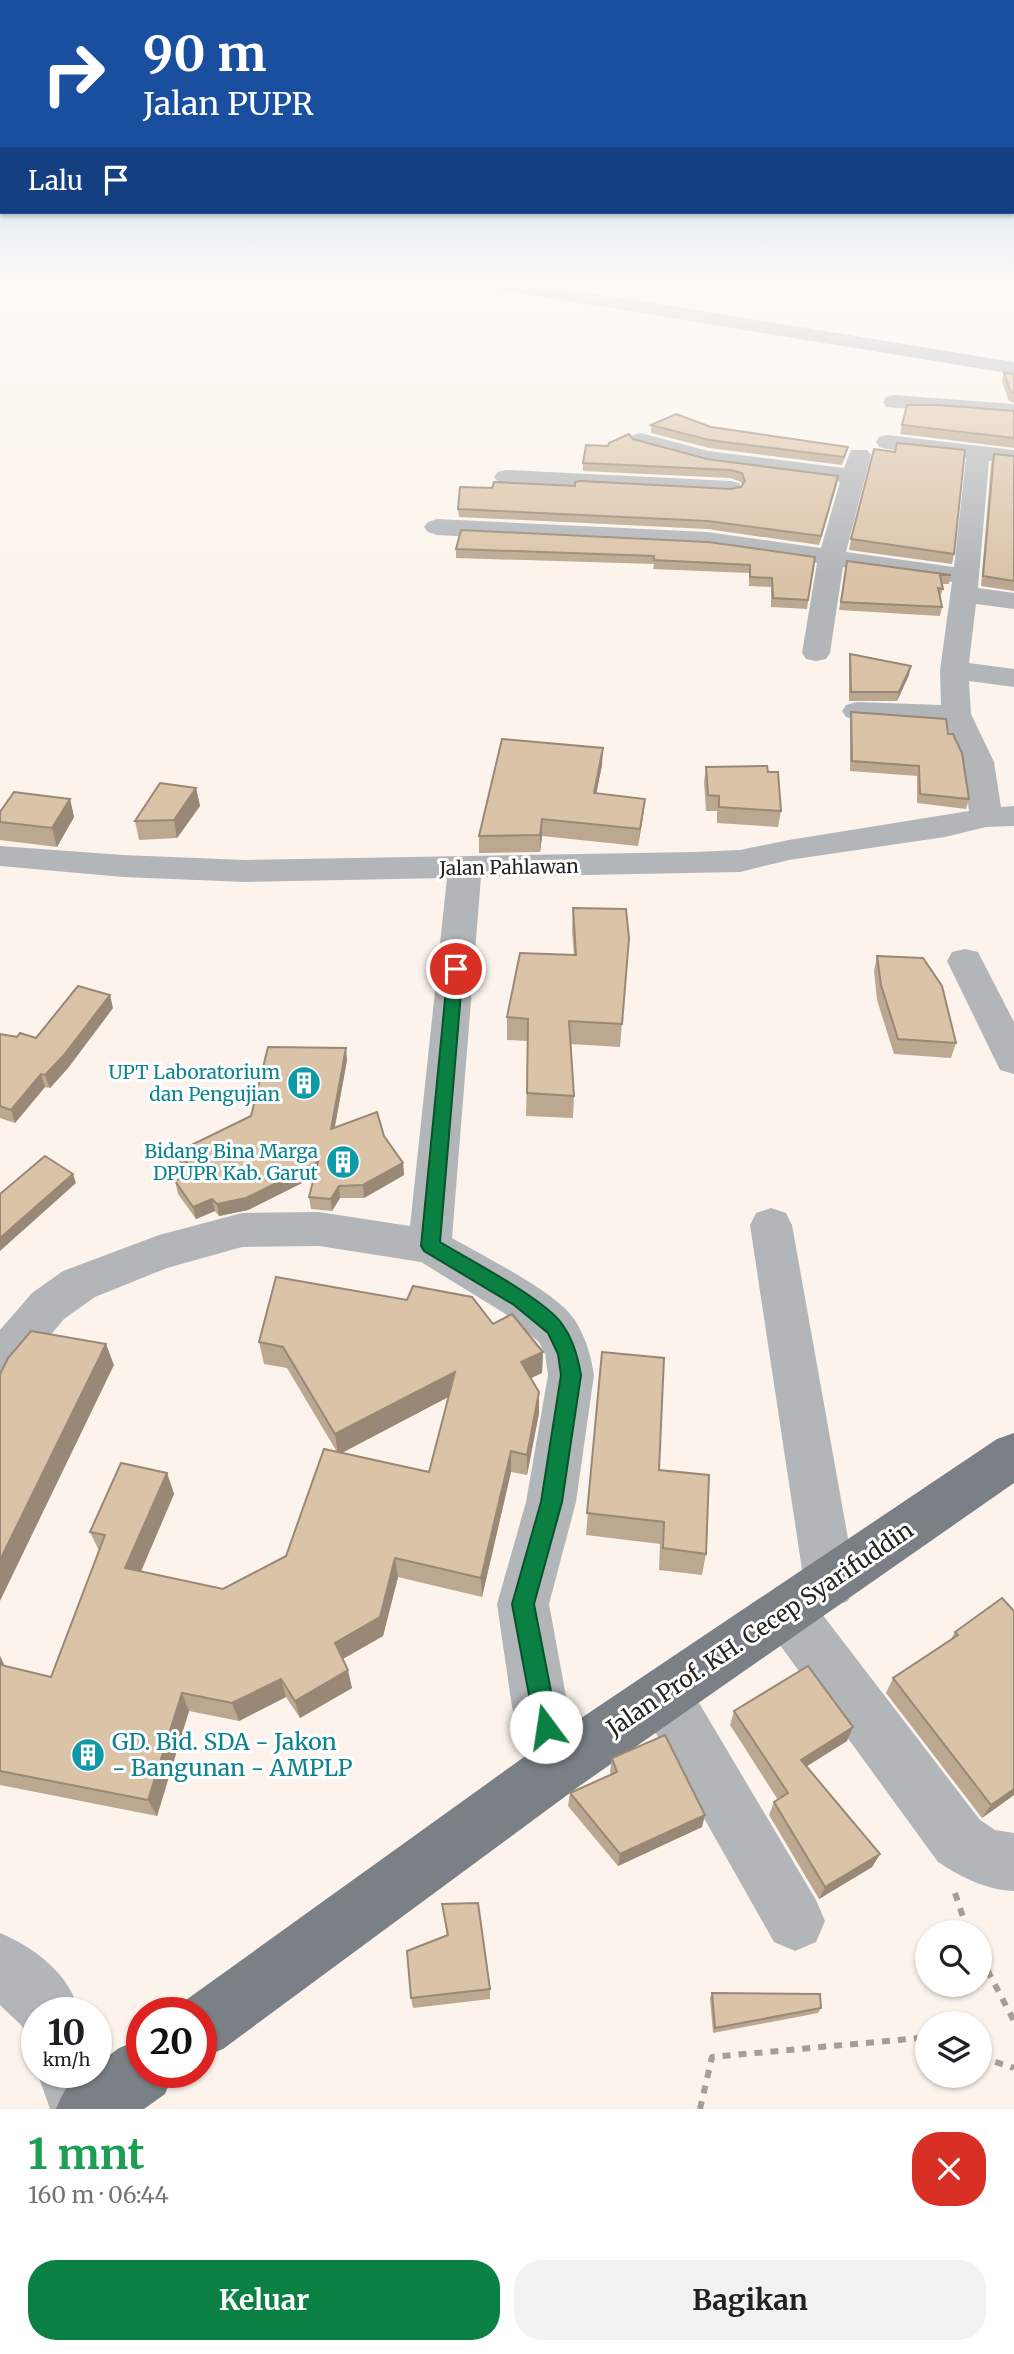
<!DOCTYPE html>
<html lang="id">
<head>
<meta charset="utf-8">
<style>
  :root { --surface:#fff; --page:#f2f2f2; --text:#202124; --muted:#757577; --accent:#0b8043 }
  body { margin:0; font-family:Merriweather,serif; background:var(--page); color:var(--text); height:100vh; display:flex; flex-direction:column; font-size:26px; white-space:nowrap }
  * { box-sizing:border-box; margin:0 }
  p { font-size:23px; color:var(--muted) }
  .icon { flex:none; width:38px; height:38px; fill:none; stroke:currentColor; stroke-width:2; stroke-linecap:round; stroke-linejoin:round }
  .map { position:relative; height:2109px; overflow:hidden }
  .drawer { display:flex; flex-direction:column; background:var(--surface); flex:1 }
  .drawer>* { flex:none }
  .banner { position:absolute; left:0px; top:0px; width:1015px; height:214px; box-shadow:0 2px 5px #0004; background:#1a4fa0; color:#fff; overflow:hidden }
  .buttons { position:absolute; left:915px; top:1920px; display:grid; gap:14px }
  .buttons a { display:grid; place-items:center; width:77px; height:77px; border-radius:50%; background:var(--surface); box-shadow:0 2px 5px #0004; font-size:35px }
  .speed { position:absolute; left:21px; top:1997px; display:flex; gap:14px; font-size:35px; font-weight:700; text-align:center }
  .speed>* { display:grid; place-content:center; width:91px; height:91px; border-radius:50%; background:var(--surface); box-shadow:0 2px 5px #0004; line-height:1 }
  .speed small { font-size:18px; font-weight:400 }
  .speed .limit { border:10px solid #d22; background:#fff; color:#111 }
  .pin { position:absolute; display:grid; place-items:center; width:60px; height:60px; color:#fff; margin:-30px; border:4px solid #fff; border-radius:50%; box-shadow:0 2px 7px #0007 }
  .me { position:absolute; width:77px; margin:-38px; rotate:346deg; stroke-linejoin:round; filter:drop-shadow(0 0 5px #0008) }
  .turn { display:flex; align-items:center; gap:24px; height:147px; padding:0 28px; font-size:32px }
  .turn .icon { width:91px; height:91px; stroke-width:2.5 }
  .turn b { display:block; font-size:49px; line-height:60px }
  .then { display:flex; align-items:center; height:66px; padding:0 28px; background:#0003; gap:14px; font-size:26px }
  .round { display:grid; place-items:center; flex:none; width:74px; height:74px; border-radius:28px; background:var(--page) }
  .head { display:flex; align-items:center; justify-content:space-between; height:119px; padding:0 28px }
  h1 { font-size:42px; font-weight:700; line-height:52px; color:#1e9e55 }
  .cta { display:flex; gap:14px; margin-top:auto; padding:14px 28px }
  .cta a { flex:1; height:80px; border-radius:28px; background:var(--accent); color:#fff; font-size:28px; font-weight:700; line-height:80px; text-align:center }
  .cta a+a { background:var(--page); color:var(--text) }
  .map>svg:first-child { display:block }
</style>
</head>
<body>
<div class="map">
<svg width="1014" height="2109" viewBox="0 0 1014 2109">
  <rect width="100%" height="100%" fill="#fcf4ec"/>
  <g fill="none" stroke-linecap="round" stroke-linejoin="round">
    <!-- path -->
    <g stroke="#a49e98" stroke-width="6" stroke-dasharray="8 8" stroke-linecap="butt">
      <polyline points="955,1893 968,1932"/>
      <polyline points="980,1956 1014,2021"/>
      <polyline points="980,2057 1014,2068"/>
      <polyline points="700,2109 712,2057 920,2038 928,2041"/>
    </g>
    <!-- minor -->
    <g fill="#b2b6b9" fill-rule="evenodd">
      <polygon points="484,280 512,280 1014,362 1014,374 492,289 485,287 483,283"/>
      <polygon points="894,395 1014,404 1014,418 886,407 883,402 886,397"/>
      <path d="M641 433 708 451 844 468 851 450H867L871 455 846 552 954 567 966 458 887 449 879 447 876 442 879 437 887 435 1014 450V464L989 461 978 588 1014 593V609L976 604 969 663 1014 669V687L969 681 971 714 994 762 1001 807 1014 806V826L986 827 945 837 789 860 740 872 481 877 452 1238C483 1256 550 1289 571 1315 584 1331 591 1355 594 1375L576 1502 549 1604 568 1707 586 1767 578 1787 558 1795 538 1787 512 1707 497 1604 526 1502 548 1375 545 1354 539 1342 504 1313 421 1262 319 1246 242 1247 167 1268 95 1297 64 1319 16 1377 0 1383V1330L32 1293 63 1271 159 1235 242 1213 319 1212 410 1226 447 878 245 882 123 877 0 866V846L123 855 245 860 694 852 740 850 789 840 969 811 962 762 945 723 857 720 846 717 842 711 846 705 857 702 941 705 940 670 952 582 843 567 830 653 826 659 816 661 806 659 802 653 817 563 707 548 437 535 428 532 424 527 428 522 437 519 707 532 821 548 840 482 707 465 633 445 630 440 633 435Z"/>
      <polygon points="506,470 730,481 739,483 742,488 739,493 730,495 498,482 494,477 498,472"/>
      <polygon points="965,949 978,952 1014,1022 1014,1074 1000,1070 947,961 952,952"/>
      <path d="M771 1208 786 1213 792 1225 856 1583 848 1601 830 1608 812 1601 980 1820 995 1830 1014 1833V1891C986 1890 961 1877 938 1862L769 1630 762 1612 769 1594 788 1586 807 1594 811 1600 804 1583 750 1225 756 1213Z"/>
      <polygon points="664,1668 683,1676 816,1900 825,1921 816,1942 795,1951 774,1942 645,1714 637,1695 645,1676"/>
      <path d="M0 1933C34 1947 71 1975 79 2012H37V2039L26 2034 22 2026 0 2005Z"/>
      <polygon points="96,2060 116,2109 50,2109 37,2072 96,2072"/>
    </g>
    <!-- major -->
    <g fill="#7a8086" fill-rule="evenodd">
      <polygon points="1014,1433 1014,1483 578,1787 223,2049 201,2058 201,2012 175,2012 179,2005 538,1747 997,1439"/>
      <path d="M142 2039V2072H174L165 2094 144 2109H56C64 2090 73 2072 96 2072V2065L119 2048Z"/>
    </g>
  </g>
  <!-- wall -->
  <g fill="#bca890" fill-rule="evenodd">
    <polygon points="1004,373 1014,374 1014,403 1009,401 1002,382"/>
    <polygon points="907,405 1014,411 1014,448 900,434"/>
    <polygon points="651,425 711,427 846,455 842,465 709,448 651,433"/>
    <polygon points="633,439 707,459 837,484 819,545 707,529 459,517 458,509 492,488 575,486 731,489 741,487 742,485 741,482 730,478 583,471 583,463 608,446"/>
    <polygon points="994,454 1014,456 1014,591 981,586 991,464"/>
    <polygon points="851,539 954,554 952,564 849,550"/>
    <polygon points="456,549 815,557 807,609 771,607 771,587 749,586 749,573 653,569 654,564 456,558"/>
    <polygon points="847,561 951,575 949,584 942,584 943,589 940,597 942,607 940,616 839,610"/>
    <polygon points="850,654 909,675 897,701 849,701 849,663"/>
    <polygon points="851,712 948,734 969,799 966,809 917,803 917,776 850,771 850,721"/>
    <polygon points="602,765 596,794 645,799 643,816 638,846 542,836 540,852 479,853 479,836"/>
    <polygon points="706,767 768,772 781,811 778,827 717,823 717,811 706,811 704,782"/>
    <polygon points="196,788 200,806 177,838 139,840 135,821"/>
    <polygon points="70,799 74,817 57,847 0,840 0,812"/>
    <polygon points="573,908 629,938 620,1047 570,1044 574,1096 573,1118 526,1116 528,1041 507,1040 507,1017 574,955 572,931"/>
    <polygon points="877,956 956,1043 951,1058 894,1054 877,1000 874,971"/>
    <polygon points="113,1008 68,1068 50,1088 45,1087 15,1123 0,1118 0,1034 36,1038"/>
    <polygon points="347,1060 335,1127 384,1136 403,1163 404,1175 364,1198 340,1198 332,1211 311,1209 309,1197 314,1177 248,1210 219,1216 215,1211 196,1219 178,1194 175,1181 190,1174 180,1165 177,1152 251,1116"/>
    <path d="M493 1324 543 1352 542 1373 531 1378 539 1392V1413L527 1475 511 1472 482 1597 398 1577 383 1636 343 1659 352 1688 300 1718 286 1697 239 1721 189 1711 157 1816 0 1785V1656L5 1666 51 1677 99 1551 90 1532 167 1473 174 1494 140 1572 223 1589 286 1556 337 1452 287 1368 264 1364 259 1342ZM448 1397 429 1472 341 1453Z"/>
    <polygon points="602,1352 659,1470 706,1554 702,1575 659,1570 660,1544 586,1535"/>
    <polygon points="1014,1611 1014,1795 982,1818 886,1693 893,1678 951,1639 955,1632"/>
    <polygon points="734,1711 847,1741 807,1766 880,1854 872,1867 819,1899 769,1815 774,1802 778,1800 730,1725"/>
    <polygon points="612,1758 702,1827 618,1866 568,1806 570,1793 611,1775 610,1772"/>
    <polygon points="442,1904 490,1989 490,1999 413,2008 411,1998 447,1936"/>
    <polygon points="712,1993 821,2008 818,2013 713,2033 710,1998"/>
  </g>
  <!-- shaded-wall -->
  <g fill="#998876">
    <polygon points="838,476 837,484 819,545 821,536"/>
    <polygon points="911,666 909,675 897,701 899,692"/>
    <polygon points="603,748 602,765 593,810 594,793"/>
    <polygon points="196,788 200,806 177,838 174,820"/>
    <polygon points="70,799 74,817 57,847 52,828"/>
    <polygon points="645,799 643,816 638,846 640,829"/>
    <polygon points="542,819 542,836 540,852 540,835"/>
    <polygon points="110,995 113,1008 68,1068 50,1088 45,1075"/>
    <polygon points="346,1048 347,1060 332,1141 331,1129"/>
    <polygon points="41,1074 45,1087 15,1123 11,1110"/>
    <polygon points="318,1162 320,1174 248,1210 219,1216 217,1204"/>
    <polygon points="403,1163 404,1175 364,1198 363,1185"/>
    <polygon points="73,1174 76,1183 0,1251 0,1238"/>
    <polygon points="339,1186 340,1198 332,1211 331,1199"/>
    <polygon points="212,1199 215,1211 196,1219 193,1207"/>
    <polygon points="106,1344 114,1365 0,1601 0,1560"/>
    <polygon points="543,1352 542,1373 520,1383 521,1362"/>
    <polygon points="455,1372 456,1393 338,1455 335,1434"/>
    <polygon points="539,1392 539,1413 527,1475 527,1455"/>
    <polygon points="511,1451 511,1472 482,1597 481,1578"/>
    <polygon points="167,1473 174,1494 134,1588 125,1568"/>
    <polygon points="395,1558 398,1577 383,1636 339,1661 335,1643"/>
    <polygon points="0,1656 12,1683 0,1662"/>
    <polygon points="348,1670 352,1688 300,1718 295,1701"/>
    <polygon points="281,1679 286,1697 239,1721 232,1703"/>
    <polygon points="182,1693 189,1711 157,1816 148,1800"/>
    <polygon points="853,1727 847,1741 796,1773 801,1760"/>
    <polygon points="1014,1789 1014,1795 982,1818 991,1805"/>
    <polygon points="705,1815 702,1827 618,1866 620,1854"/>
    <polygon points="880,1854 872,1867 819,1899 825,1887"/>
  </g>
  <!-- building -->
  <g fill="#dbc3a8" stroke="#998876" stroke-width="2">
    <polygon points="1004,373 1014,374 1014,393 1011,392"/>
    <polygon points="907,405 938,405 1014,411 1014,438 902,425"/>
    <polygon points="676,414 711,427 848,447 844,457 709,440 651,425"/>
    <polygon points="629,434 633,439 707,459 838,476 821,536 708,521 458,509 460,487 492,488 494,482 575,486 575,482 580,481 731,489 741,487 745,481 742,473 731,470 583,463 586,445 608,446 609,443"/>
    <polygon points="897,443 965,450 954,554 851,539 874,449 895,452"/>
    <polygon points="994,454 1014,456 1014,581 983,576"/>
    <polygon points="461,530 708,542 815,557 808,600 773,598 772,578 750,577 750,565 654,560 654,556 456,549"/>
    <polygon points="847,561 951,575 940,575 943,589 938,588 942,607 841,602"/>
    <polygon points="850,654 911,666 899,692 851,692"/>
    <polygon points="851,712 946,719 948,734 953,734 962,753 969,799 920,794 919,766 852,761"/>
    <polygon points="502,739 603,748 594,793 645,799 640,829 542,819 540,835 479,836"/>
    <polygon points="767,766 768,772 778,772 781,811 719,807 719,796 708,795 706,767"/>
    <polygon points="160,783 196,788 174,820 135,821"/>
    <polygon points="14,792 70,799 52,828 0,822 0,812"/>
    <polygon points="573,908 626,909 629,938 622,1024 569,1021 574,1096 527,1093 528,1019 507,1017 520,953 576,955"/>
    <polygon points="877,956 923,958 942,986 956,1043 898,1039 881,985"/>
    <polygon points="78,986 110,995 64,1055 45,1075 41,1074 11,1110 0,1106 0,1034 17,1037 20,1033 36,1038"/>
    <polygon points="268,1047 346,1048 331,1129 377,1112 384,1136 403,1163 363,1185 339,1186 331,1199 309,1197 318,1162 246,1198 217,1204 212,1199 193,1207 175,1181 196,1172 177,1152 251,1116"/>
    <polygon points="45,1156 73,1174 0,1238 0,1194"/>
    <polygon points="276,1277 407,1300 413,1286 472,1297 493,1324 512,1314 543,1352 521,1362 539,1392 527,1455 511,1451 481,1578 395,1558 380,1617 335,1643 348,1670 295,1701 281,1679 232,1703 182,1693 148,1800 0,1771 0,1662 1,1665 51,1677 105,1535 90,1532 121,1463 167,1473 125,1568 223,1589 286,1556 324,1449 429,1472 455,1372 335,1434 283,1347 259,1342"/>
    <polygon points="31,1331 106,1344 0,1560 0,1374 8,1358"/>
    <polygon points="602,1352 664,1358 659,1470 709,1475 706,1554 663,1548 664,1522 587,1513"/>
    <polygon points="1002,1598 1014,1611 1014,1789 991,1805 893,1678 958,1635 955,1632"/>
    <polygon points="808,1666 853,1727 801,1760 880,1854 825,1887 774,1802 788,1793 734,1711"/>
    <polygon points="665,1735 705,1815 620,1854 570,1793 617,1772 612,1758"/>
    <polygon points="478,1903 490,1989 411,1998 407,1951 448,1935 442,1904"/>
    <polygon points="712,1993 820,1994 821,2008 715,2028"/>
  </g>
  <!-- sky -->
  <linearGradient id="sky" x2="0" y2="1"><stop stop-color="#95c5ec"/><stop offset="0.49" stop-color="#fefaf6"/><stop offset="1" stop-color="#fefaf6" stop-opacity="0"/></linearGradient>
  <rect width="1014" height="576" fill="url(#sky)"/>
  <!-- route -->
  <path fill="#0b8043" stroke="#07532c" stroke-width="2" d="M456 964 463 969 440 1242C468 1259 545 1299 562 1324 573 1339 578 1357 581 1375L562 1502 534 1604 558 1727 554 1735 546 1739 538 1735 535 1727 512 1604 541 1502 561 1375 558 1354 548 1333 514 1305 424 1251 421 1246 448 969Z"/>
  <!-- icons -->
  <defs>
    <g id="building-disc" transform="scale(1.75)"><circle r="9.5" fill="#0f9aa8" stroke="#fff"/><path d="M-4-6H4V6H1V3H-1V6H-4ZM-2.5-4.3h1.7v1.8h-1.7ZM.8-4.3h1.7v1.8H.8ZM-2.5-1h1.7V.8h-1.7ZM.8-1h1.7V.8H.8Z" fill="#fff"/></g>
  </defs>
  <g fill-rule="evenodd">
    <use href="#building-disc" x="304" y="1083"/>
    <use href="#building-disc" x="343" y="1162"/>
    <use href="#building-disc" x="88" y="1755"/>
  </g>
  <g text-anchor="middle" stroke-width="6" stroke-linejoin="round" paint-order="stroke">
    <!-- street labels -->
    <g font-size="19" fill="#262320" stroke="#fff">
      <text transform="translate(509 867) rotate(-1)" y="7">Jalan Pahlawan</text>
    </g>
    <!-- culture labels -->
    <g font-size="19" fill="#0d838f" stroke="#fff" text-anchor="end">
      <text x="280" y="1079">UPT Laboratorium<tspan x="280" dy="22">dan Pengujian</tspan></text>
      <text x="318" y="1158">Bidang Bina Marga<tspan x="318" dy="22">DPUPR Kab. Garut</tspan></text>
    </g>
    <!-- near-street labels -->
    <g font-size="23" fill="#262320" stroke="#fff">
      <text transform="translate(760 1629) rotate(-34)" y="8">Jalan Prof. KH. Cecep Syarifuddin</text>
    </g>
    <!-- near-culture labels -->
    <g font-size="23" fill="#0d838f" stroke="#fff" text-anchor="start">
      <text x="112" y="1750">GD. Bid. SDA - Jakon<tspan x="112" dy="26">- Bangunan - AMPLP</tspan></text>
    </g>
  </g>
</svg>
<div class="buttons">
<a><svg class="icon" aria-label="search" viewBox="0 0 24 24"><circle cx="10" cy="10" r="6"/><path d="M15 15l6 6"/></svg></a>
<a><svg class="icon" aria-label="layers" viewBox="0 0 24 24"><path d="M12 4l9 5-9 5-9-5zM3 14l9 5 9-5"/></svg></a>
</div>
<div class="speed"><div>10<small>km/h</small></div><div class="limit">20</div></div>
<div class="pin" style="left:456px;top:969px;background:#d93025"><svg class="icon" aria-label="arrive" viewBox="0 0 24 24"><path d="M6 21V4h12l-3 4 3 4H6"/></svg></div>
<svg class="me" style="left:546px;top:1727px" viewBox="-20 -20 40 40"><circle r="19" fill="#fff"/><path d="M0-13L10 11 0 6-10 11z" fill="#0b8043"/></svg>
<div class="banner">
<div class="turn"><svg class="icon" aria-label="right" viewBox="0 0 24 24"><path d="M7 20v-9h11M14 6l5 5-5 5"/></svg><div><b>90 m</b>Jalan PUPR</div></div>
<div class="then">Lalu<svg class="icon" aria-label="arrive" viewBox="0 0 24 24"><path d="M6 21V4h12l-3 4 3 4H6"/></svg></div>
</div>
</div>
<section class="drawer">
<div class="head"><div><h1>1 mnt</h1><p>160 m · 06:44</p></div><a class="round" style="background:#d93025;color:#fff"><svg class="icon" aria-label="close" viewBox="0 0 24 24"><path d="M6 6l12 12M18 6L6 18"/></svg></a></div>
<div class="cta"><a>Keluar</a><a>Bagikan</a></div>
</section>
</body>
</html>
